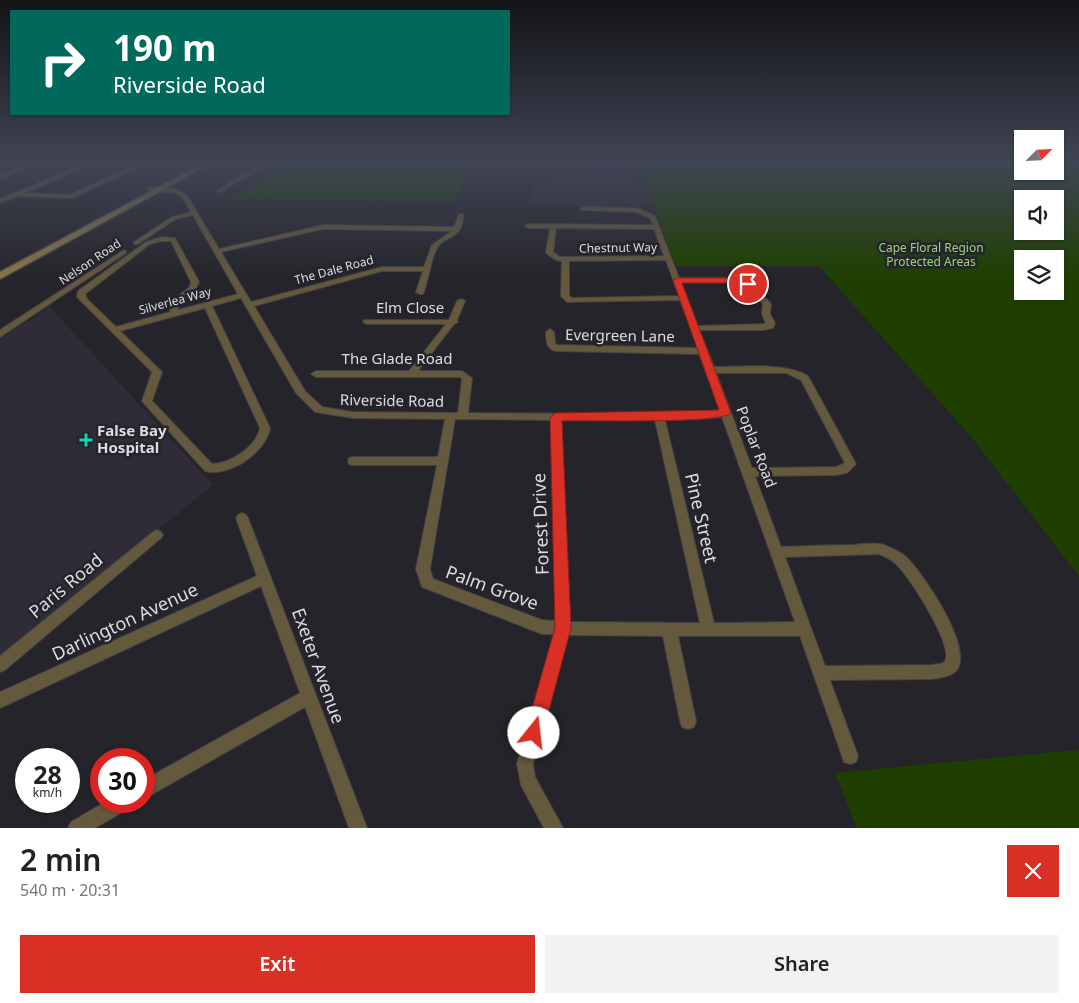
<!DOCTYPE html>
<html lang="en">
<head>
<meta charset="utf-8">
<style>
  :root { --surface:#fff; --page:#f2f2f2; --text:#202124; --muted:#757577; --accent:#d93025 }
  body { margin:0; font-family:"Noto Sans",sans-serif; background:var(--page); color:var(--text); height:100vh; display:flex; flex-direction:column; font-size:19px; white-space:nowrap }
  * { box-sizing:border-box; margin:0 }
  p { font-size:16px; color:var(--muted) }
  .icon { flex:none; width:28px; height:28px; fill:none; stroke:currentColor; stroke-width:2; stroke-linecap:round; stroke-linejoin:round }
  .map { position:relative; height:828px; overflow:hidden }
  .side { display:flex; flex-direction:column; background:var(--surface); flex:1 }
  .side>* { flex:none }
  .guide { position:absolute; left:10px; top:10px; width:500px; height:105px; border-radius:0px; box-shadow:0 1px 4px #0004; background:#00695c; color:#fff; overflow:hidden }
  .needle { width:32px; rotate:66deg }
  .tools { position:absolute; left:1014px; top:130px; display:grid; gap:10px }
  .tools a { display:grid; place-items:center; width:50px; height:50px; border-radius:0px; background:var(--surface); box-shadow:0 1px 4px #0004; font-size:25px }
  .speed { position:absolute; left:15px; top:748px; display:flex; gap:10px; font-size:25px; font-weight:700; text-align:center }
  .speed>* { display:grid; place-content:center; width:65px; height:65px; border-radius:50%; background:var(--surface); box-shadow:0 1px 4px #0004; line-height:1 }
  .speed small { font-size:12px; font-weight:400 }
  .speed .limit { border:8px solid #d22; background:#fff; color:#111 }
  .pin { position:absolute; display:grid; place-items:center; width:42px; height:42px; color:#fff; margin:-21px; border:2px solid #fff; border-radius:50%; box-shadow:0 1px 5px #0007 }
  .me { position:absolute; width:55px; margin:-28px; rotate:16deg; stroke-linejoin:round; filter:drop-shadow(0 0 4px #0008) }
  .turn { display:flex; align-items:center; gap:18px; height:105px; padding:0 20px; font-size:22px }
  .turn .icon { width:65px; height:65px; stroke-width:2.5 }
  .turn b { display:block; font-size:35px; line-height:42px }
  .round { display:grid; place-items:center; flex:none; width:52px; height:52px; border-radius:0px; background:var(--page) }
  .summary { display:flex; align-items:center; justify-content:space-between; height:85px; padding:0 20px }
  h1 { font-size:30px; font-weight:600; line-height:38px }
  .primary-button { display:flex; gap:10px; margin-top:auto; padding:10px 20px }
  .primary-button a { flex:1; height:58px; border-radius:0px; background:var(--accent); color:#fff; font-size:20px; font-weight:600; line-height:58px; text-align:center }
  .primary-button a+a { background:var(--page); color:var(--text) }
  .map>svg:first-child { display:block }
</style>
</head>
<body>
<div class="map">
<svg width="1079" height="828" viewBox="0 0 1079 828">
  <rect width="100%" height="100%" fill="#25242a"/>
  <!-- built -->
  <g fill="#2f2c38">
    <polygon points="577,163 616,163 632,181 641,186 649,195 652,206 527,207 534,185 552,186 555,177 592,179 592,174 560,173"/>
    <polygon points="50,307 213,485 0,658 0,339"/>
  </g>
  <!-- green -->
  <g fill="#1e3f00" fill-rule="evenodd">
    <polygon points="295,163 469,163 455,201 229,199"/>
    <path d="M637 163H1022V171H1055V163H1079V576L972 438 819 266H676ZM1022 199H1055V231H1022ZM1022 259H1055V291H1022Z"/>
    <polygon points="1077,750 1079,753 1079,828 857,828 835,773"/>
  </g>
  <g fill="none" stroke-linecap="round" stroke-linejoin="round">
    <!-- minor casing -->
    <g stroke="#424147" stroke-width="2">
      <g id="minor">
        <polygon points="33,163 40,163 0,179 0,175"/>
        <polygon points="86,163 93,163 25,193 69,195 141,163 147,163 72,198 18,196 0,203 0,199"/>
        <polygon points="262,163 268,163 221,192 216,191"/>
        <path d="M149 187 175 189 186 194 219 249 323 225 454 227 459 214H463C464 240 444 235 437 248 430 261 429 280 423 294H420L416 292 423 271H382L254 306 305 391 322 407 353 412 458 413 462 379 460 377H316L311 374 316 371H409L446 324H367L363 322 364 320H449L457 301 461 299 465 301 457 320 458 322 454 324 418 371H462L472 378 468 413 619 414 700 413 720 410 699 354 555 351C546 348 546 340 546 332L550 329 554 332 555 343 557 345 698 348 680 300 567 302 561 296 562 261 556 260 546 253 550 228H528L525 226 528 224 653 225 650 218 636 212 581 210V208L583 207 637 208 655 216 679 278H741L751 282 771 304 770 314 775 323 773 328 763 330H699L714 367C740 367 786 362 808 376L856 464 847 473 836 475 755 476 781 547C805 546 829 545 853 545 863 544 875 542 884 545 892 548 901 552 907 558 924 574 975 650 956 671 950 677 939 678 931 679L830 680 858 756 856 762 850 764 844 762 842 756 800 636H678L696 721 694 727 688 729 682 727 680 721 663 636 568 635 533 764 535 777 563 828H544L521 785 517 764 554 634H542L422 587 416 569 437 465H353L349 464 348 461 349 458 353 457H438L445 419 353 418 315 412 296 393 241 298 212 306 270 428C266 452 229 478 205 471L142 401 152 372 77 297 78 291 146 242 162 237 175 238 199 282 195 291 178 304V310L238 294 193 215 176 219 138 244H134V242L172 217 191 212 182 196 174 193 147 190 146 189ZM556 228 654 229 664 256 560 257 553 252ZM323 229 452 231 432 245 424 267H382L251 302 221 252ZM162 241H171L191 282 189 288 171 301 170 312 116 327 87 299 85 294 150 244ZM666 260 679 296 572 298 569 295V261ZM681 282H737L745 286 763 304 762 314 766 324 698 326ZM205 308 260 428C256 447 230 464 212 464L152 401 162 372 120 331ZM716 373H786L801 380 845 463 836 467 752 468ZM722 417 795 622 714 623 665 420 700 419ZM455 419 551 420 556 621 542 620 433 579 430 569ZM561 420H655L700 623 570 622ZM879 554C886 557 893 560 898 566 910 578 954 646 945 661 943 665 935 664 931 665L825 666 785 557Z"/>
        <polygon points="124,250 126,251 126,253 0,337 0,330"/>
        <polygon points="242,513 246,515 248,518 367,828 349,828 305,707 144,799 144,780 300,693 261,586 0,708 0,692 257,576 236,518 238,515"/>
        <polygon points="157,530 161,532 163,535 161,538 5,670 0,672 0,656 153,532"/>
        <polygon points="107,801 134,801 131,807 95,828 68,828 71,822"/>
      </g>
    </g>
    <!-- secondary casing -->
    <g stroke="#424147" stroke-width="3">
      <polygon id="secondary" points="204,163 212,163 0,279 0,272"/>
    </g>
    <!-- minor -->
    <use href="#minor" fill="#64593c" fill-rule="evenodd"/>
    <!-- secondary -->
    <use href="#secondary" fill="#877647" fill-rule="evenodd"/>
  </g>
  <!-- sky -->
  <linearGradient id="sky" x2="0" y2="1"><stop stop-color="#141417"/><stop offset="0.58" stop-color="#404555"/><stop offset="1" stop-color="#404555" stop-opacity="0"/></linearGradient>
  <rect width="1079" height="279" fill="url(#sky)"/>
  <!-- route -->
  <path fill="#d93025" stroke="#8d1f18" d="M677 278H738L752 284 748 287 737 283H682L731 413C722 424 585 420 562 421L571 628 543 733 541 740 534 743 527 740 525 733 555 628 550 417 556 413 719 410 673 280Z"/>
  <!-- markers -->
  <path fill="#13d5b3" stroke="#25242a" stroke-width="2" d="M83.5 432.5h5v5h5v5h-5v5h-5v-5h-5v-5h5z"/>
  <g text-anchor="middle" stroke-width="5" stroke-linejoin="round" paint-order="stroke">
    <!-- far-street labels -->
    <g font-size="12" fill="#dddce1" stroke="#25242a">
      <text transform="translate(618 248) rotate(-1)" y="4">Chestnut Way</text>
      <text transform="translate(90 262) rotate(-34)" y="4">Nelson Road</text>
      <text transform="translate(334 270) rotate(-15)" y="4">The Dale Road</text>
      <text transform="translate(175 301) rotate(-15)" y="4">Silverlea Way</text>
    </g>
    <!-- far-park labels -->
    <g font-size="12" fill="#9cd47b" stroke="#25242a">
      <text x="931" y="252">Cape Floral Region<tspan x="931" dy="14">Protected Areas</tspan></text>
    </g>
    <!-- street labels -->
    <g font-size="15" fill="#dddce1" stroke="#25242a">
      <text x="410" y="313">Elm Close</text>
      <text transform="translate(620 336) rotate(1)" y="5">Evergreen Lane</text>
      <text x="397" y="364">The Glade Road</text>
      <text transform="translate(392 401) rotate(1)" y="5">Riverside Road</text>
      <text transform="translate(756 447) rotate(69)" y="5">Poplar Road</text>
    </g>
    <!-- poi labels -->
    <g font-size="15" font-weight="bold" fill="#dddce1" stroke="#25242a" text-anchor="start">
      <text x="97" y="436">False Bay<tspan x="97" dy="17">Hospital</tspan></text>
    </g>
    <!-- near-street labels -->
    <g font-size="18" fill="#dddce1" stroke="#25242a">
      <text transform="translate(701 518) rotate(77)" y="6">Pine Street</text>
      <text transform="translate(541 524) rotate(-92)" y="6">Forest Drive</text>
      <text transform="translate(66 586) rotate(-40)" y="6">Paris Road</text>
      <text transform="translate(492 588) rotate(20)" y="6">Palm Grove</text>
      <text transform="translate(125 622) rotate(-25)" y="6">Darlington Avenue</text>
      <text transform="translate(318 666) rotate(70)" y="6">Exeter Avenue</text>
    </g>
  </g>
</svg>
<div class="tools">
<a><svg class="needle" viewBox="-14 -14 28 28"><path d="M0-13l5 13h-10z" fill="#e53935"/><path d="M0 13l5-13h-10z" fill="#757577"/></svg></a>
<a><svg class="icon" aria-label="sound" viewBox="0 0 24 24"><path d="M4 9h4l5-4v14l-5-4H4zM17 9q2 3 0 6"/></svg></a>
<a><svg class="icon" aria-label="layers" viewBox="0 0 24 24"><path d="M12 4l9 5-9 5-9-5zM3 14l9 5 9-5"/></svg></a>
</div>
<div class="speed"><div>28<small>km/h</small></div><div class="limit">30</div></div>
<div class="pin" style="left:748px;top:284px;background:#d93025"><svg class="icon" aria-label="arrive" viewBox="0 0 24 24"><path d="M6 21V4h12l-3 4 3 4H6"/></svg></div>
<svg class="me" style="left:534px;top:733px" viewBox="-20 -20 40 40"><circle r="19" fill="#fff"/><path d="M0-13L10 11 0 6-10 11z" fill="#d93025"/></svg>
<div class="guide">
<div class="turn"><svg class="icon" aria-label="right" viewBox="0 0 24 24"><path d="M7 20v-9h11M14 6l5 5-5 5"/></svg><div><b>190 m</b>Riverside Road</div></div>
</div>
</div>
<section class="side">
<div class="summary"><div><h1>2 min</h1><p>540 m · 20:31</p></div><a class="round" style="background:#d93025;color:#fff"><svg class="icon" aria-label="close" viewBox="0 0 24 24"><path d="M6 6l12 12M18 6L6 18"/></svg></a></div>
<div class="primary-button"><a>Exit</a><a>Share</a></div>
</section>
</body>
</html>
